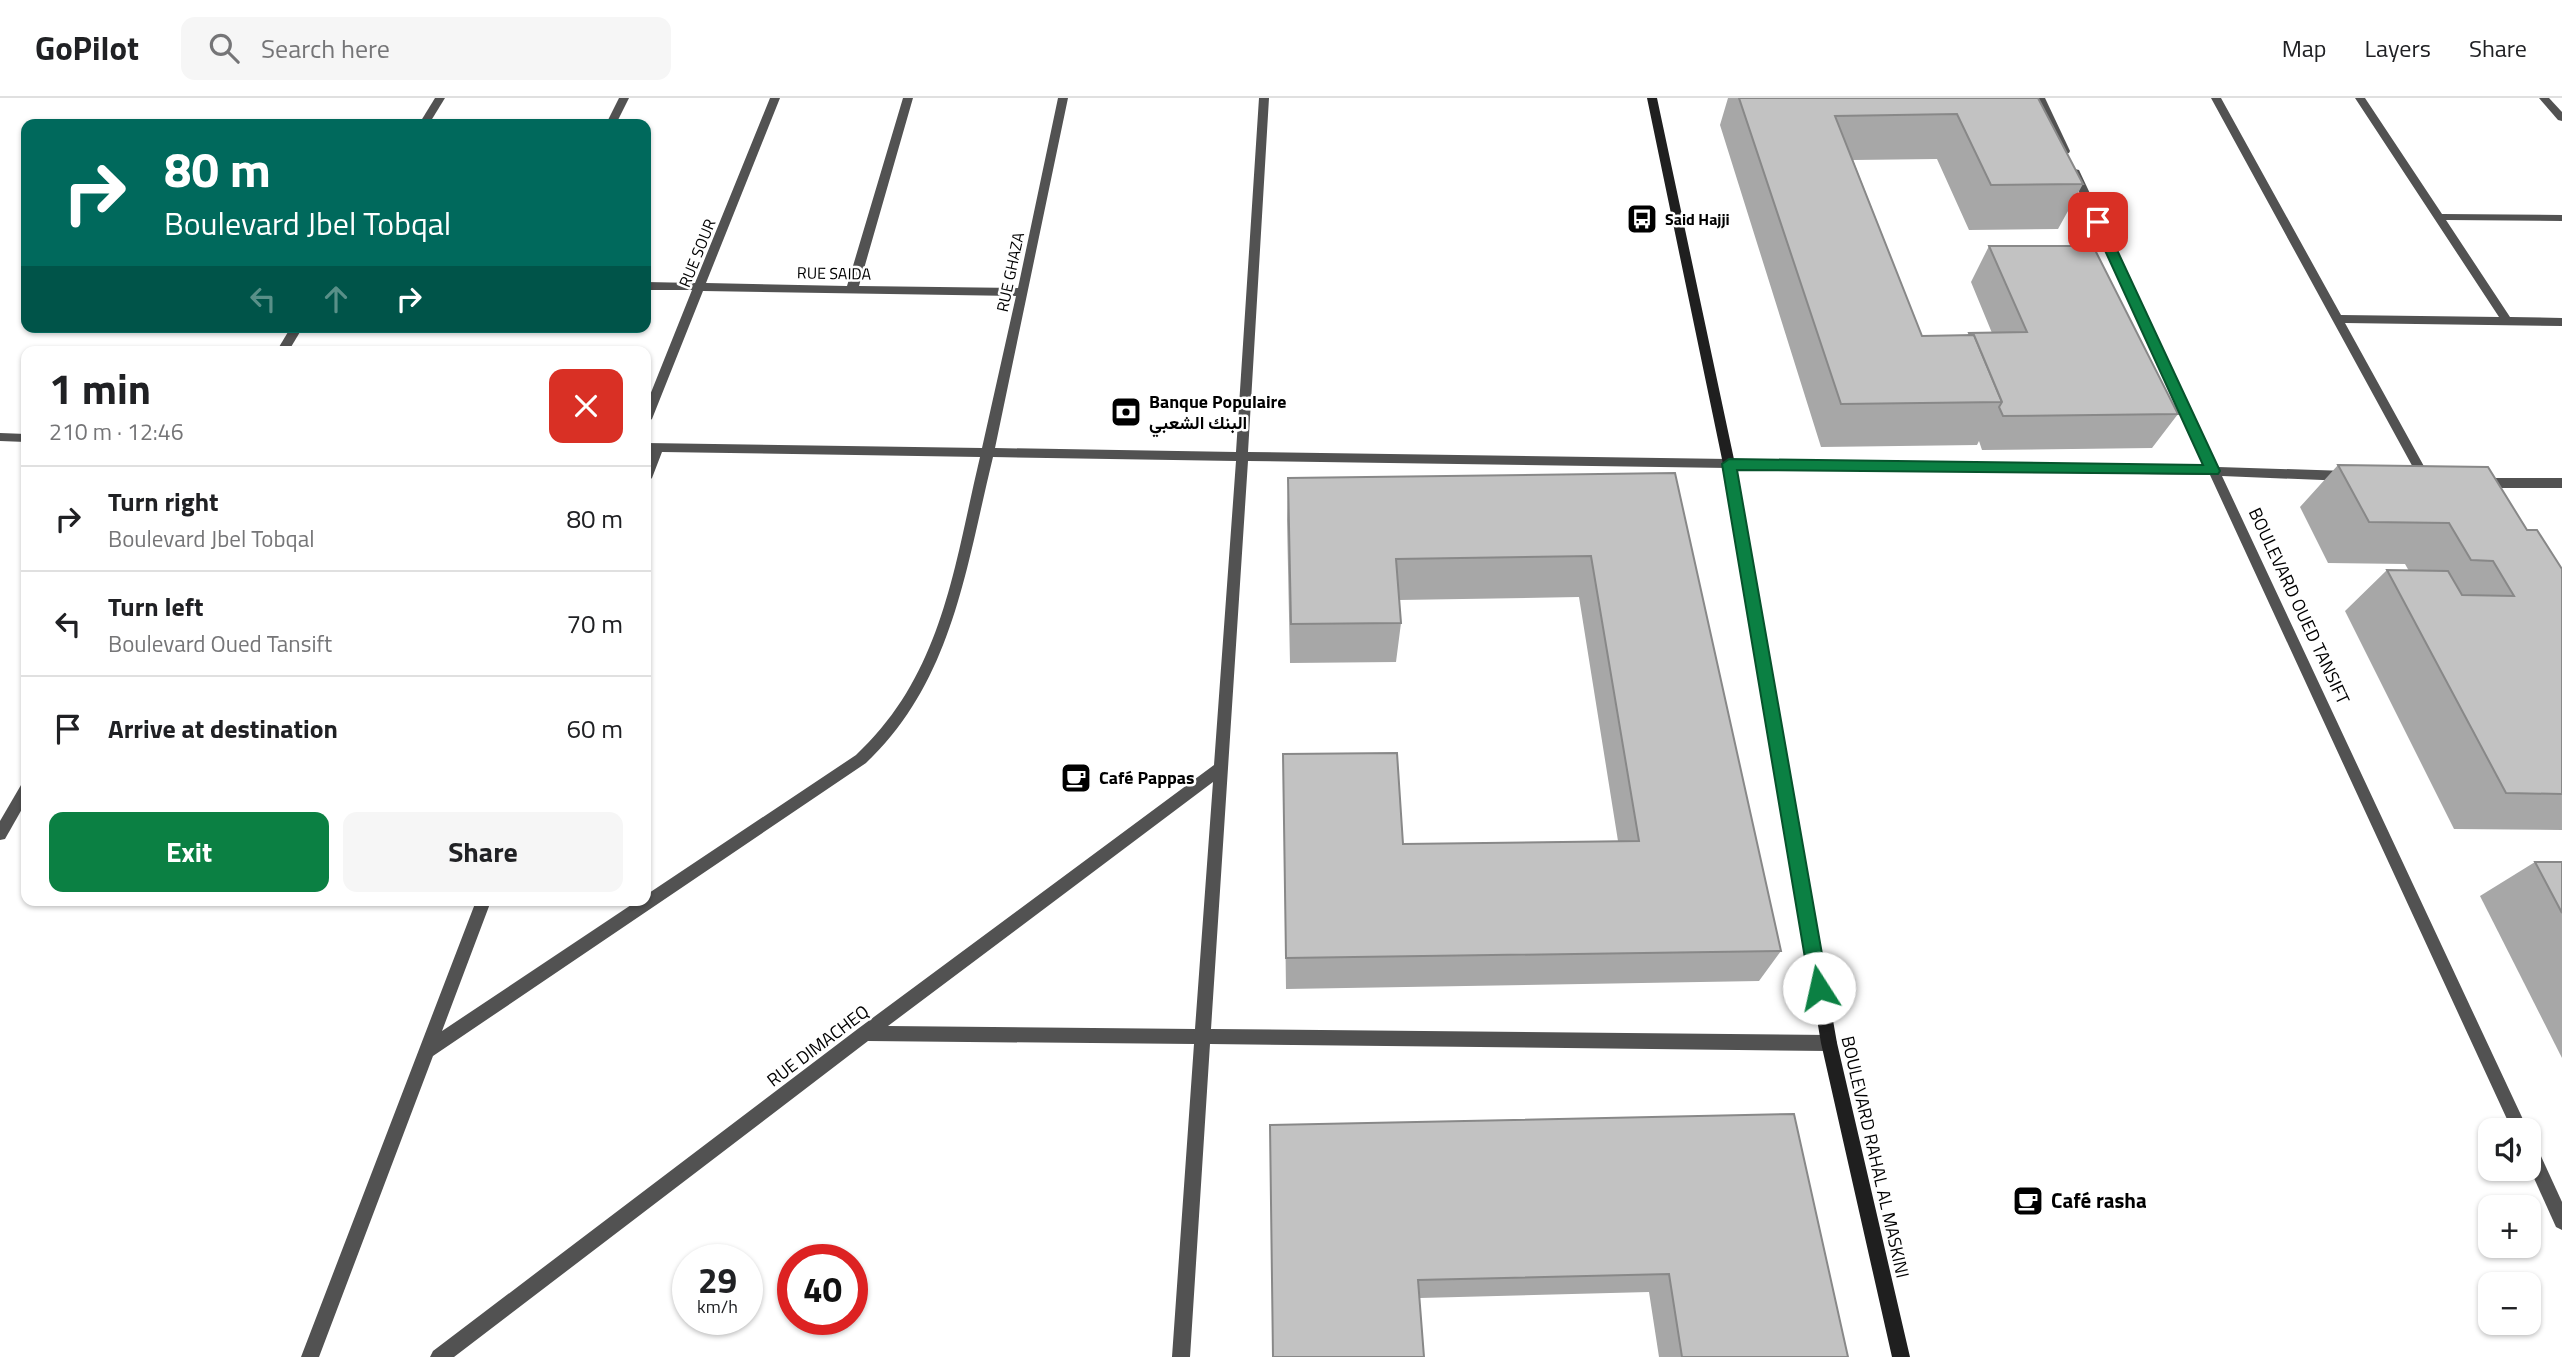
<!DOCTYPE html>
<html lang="en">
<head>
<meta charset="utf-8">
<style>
  :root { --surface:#fff; --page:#f6f6f6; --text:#202124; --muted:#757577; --line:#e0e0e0; --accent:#0b8043 }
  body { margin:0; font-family:"Titillium Web",Vazirmatn,sans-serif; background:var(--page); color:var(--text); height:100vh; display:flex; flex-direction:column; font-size:26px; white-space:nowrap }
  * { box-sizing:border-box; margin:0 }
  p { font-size:23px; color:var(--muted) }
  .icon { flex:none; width:38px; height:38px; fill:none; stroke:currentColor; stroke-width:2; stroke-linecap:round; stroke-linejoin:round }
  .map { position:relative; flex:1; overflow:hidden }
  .side { position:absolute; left:21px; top:248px; width:630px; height:560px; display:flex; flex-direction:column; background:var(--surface); border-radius:14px; box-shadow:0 2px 5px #0004 }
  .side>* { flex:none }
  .banner { position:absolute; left:21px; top:21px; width:630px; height:214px; border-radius:14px; box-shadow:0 2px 5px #0004; background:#00695c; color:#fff; overflow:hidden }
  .tools { position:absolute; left:2478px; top:1020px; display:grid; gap:14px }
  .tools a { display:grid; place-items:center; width:63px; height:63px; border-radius:14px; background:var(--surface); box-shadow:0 2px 5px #0004; font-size:35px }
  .speed { position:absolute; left:672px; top:1146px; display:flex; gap:14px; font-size:35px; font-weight:700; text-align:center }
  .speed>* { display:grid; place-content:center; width:91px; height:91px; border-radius:50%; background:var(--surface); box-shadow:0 2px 5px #0004; line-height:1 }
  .speed small { font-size:18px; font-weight:400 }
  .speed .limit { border:10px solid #d22; background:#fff; color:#111 }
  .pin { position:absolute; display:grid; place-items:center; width:60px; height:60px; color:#fff; margin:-30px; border-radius:14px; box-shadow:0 4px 10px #0006 }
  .me { position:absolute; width:77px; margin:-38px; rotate:350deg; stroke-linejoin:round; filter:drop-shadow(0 0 5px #0008) }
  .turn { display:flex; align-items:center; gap:24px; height:147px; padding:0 28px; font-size:32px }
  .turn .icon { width:91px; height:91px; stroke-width:2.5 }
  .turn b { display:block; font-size:49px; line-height:60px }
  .lanes { display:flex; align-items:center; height:66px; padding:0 28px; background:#0003; justify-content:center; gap:35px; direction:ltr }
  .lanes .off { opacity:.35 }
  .round { display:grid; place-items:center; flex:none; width:74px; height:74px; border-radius:14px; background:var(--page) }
  .headline { display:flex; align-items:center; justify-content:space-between; height:119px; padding:0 28px }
  h1 { font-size:42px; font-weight:700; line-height:52px }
  .action { display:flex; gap:14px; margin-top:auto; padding:14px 28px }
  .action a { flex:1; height:80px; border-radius:14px; background:var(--accent); color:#fff; font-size:28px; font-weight:700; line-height:80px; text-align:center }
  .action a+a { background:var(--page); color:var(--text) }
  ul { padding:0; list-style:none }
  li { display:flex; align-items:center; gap:21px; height:105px; padding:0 28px; border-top:2px solid var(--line) }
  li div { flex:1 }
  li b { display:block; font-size:26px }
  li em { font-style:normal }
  header { display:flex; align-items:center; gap:42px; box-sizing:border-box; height:98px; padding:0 35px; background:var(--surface); border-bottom:2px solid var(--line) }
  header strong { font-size:33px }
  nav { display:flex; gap:38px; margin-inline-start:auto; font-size:24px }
  .search { width:490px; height:63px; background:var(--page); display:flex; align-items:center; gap:18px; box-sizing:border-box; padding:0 24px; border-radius:14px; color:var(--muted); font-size:26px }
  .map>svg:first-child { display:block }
</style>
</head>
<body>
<header>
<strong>GoPilot</strong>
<div class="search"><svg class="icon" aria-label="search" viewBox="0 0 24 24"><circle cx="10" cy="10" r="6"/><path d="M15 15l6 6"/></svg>Search here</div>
<nav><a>Map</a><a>Layers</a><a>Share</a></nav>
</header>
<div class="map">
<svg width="2562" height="1259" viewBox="0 0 2562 1259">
  <rect width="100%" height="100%" fill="#fff"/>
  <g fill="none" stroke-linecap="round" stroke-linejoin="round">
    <!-- street -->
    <g fill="#525252" fill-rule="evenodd">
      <polygon points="435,0 445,0 429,26 419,26"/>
      <polygon points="619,0 629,0 616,26 606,26"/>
      <path d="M770 0H780L706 185 847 188 903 0H913L859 188 1018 190 1058 0H1068L995 350 1236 354 1259 0H1269L1248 354 2205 368 2070 74 2075 71 2079 72 2218 369 2347 373 2353 378 2347 383 2222 378 2528 1032H2512L2210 377 1248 363 1211 931 1829 937 1835 940 1837 945 1835 950 1829 953 1210 946 1190 1259H1172L1194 946 868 943 454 1259H430L433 1253 859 930 1214 667 1236 363 993 359C966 469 953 583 866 665L433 958 319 1259H301L476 803H491L442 933 637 803H646V797L856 657C943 576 954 468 980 359L662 354 652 380 646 385V365L650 353H646V345L982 350 1016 198 703 193 652 321 646 325V307L692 192H646V184L695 185ZM1213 684 1195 931 888 928Z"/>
      <polygon points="2035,0 2045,0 2070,53 2069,55 2065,56 2060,53"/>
      <polygon points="2211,0 2221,0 2341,217 2499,219 2355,0 2365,0 2442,116 2562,117 2562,123 2446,122 2510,219 2562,220 2562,228 2345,225 2431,381 2429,384 2421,384"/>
      <polygon points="2539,0 2549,0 2562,14 2562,23 2558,22"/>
      <polygon points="291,229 303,229 288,254 276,254"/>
      <polygon points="0,335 26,336 26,344 0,343"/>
      <polygon points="2479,380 2562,380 2562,390 2479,390 2473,385"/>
      <polygon points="26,685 26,704 5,741 0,742 0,723 21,687"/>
      <polygon points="2529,1043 2535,1045 2562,1104 2562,1132 2556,1129 2529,1069"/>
    </g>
    <!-- secondary -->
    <polygon fill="#1f1f1f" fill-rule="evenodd" points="1647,0 1657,0 1735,366 1837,945 1910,1259 1892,1259 1821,945 1723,366"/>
  </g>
  <!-- wall -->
  <g fill="#a7a7a7">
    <polygon points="1728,0 2038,0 2083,86 2058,131 1969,132 1937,61 1853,62 1922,238 1967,237 1969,235 1992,235 1971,184 1989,148 2178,316 2152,350 1982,352 1979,343 1977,347 1821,349 1720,27"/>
    <polygon points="2338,367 2527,432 2562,471 2562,732 2454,731 2345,513 2387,472 2409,473 2405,466 2328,465 2300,409"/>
    <polygon points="1675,375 1781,853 1759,883 1286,891 1283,656 1403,746 1618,743 1579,499 1399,502 1401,525 1396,564 1290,565 1287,422 1288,380"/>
    <polygon points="2535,764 2562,764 2562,960 2480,798"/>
    <polygon points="1794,1016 1848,1259 1659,1259 1649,1194 1420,1200 1270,1027"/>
  </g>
  <!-- building -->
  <g fill="#c2c2c2" stroke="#888" stroke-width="2">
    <polygon points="1739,0 2038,0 2083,86 1991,87 1957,16 1835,18 1922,238 1974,237 2002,304 1841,306"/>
    <polygon points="1989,148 2093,148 2178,316 2003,318 1999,309 2002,304 1974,237 1970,237 1969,235 2027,234"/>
    <polygon points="2338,367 2488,369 2527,432 2537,432 2562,471 2562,696 2506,695 2387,472 2448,473 2462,497 2514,498 2493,463 2471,462 2449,425 2369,424"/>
    <polygon points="1675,375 1781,853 1286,860 1283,656 1397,655 1403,746 1639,743 1591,458 1396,461 1401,525 1291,526 1288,380"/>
    <polygon points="2535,764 2562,764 2562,815"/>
    <polygon points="1794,1016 1848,1259 1682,1259 1669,1176 1418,1182 1424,1259 1273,1259 1270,1027"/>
  </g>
  <!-- route -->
  <polygon fill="#0b8043" stroke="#07532c" stroke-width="2" points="2098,120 2104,124 2220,373 2218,376 1737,372 1828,890 1825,896 1819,899 1813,896 1810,890 1722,366 1729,361 2203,367 2092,124"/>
  <!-- icons -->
  <defs>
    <g id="bus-square" transform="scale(1.575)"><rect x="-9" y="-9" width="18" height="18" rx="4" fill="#000" stroke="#fff"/><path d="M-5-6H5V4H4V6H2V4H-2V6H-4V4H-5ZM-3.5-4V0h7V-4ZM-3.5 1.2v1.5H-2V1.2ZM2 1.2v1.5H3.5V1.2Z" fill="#fff"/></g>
    <g id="bank-square" transform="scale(1.575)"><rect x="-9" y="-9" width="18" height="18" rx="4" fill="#000" stroke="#fff"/><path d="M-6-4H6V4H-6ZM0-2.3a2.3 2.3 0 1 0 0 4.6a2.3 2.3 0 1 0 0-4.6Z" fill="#fff"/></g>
    <g id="cafe-square" transform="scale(1.575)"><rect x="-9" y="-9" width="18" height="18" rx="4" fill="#000" stroke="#fff"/><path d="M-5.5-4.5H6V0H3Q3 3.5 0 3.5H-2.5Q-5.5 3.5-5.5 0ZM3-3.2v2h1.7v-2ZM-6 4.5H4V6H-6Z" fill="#fff"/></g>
  </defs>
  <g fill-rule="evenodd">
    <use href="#bus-square" x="1642" y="121"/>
    <use href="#bank-square" x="1126" y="314"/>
    <use href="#cafe-square" x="1076" y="680"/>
    <use href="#cafe-square" x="2028" y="1103"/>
  </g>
  <g text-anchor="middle" stroke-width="5" stroke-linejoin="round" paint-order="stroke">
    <!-- far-poi labels -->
    <g font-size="16" font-weight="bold" fill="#000" stroke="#fff" text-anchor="start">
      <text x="1665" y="127">Said Hajji</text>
    </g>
    <!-- far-street labels -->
    <g font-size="16" fill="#000" stroke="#fff">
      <text transform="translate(697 155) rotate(-68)" y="6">RUE SOUR</text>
      <text transform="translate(1010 174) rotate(-78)" y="6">RUE GHAZA</text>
      <text transform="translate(834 175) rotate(1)" y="6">RUE SAIDA</text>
    </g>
    <!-- poi labels -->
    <g font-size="18" font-weight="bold" fill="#000" stroke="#fff" text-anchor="start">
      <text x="1149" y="310">Banque Populaire<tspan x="1149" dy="21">البنك الشعبي</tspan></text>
      <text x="1099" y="686">Café Pappas</text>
    </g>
    <!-- street labels -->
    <g font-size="18" fill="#000" stroke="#fff">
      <text transform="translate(2299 508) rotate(65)" y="6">BOULEVARD OUED TANSIFT</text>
      <text transform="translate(818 948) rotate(-37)" y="6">RUE DIMACHEQ</text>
      <text transform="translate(1875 1059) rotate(77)" y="6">BOULEVARD RAHAL AL MASKINI</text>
    </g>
    <!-- near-poi labels -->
    <g font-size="21" font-weight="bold" fill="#000" stroke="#fff" text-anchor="start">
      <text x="2051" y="1110">Café rasha</text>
    </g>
  </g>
</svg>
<div class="tools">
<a><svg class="icon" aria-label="sound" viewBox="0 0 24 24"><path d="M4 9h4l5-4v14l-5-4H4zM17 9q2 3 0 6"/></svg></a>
<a>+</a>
<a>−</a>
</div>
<div class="speed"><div>29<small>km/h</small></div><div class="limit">40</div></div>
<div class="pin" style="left:2098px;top:124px;background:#d93025"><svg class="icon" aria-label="arrive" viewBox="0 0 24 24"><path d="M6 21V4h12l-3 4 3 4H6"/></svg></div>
<svg class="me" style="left:1819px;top:890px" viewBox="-20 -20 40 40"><circle r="19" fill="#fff"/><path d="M0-13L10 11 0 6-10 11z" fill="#0b8043"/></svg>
<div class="banner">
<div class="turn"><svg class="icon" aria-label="right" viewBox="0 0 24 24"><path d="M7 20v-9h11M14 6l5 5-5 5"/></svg><div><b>80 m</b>Boulevard Jbel Tobqal</div></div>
<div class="lanes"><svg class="icon off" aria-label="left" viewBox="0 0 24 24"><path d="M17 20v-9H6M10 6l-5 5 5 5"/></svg><svg class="icon off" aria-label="ahead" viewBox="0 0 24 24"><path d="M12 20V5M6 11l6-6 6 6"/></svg><svg class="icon" aria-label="right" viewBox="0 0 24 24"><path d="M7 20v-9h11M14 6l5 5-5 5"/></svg></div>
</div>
<section class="side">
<div class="headline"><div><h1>1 min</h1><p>210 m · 12:46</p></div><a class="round" style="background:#d93025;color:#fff"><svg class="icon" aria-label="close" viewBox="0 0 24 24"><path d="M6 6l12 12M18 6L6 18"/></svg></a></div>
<ul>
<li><svg class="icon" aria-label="right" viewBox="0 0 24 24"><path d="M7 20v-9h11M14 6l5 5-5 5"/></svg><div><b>Turn right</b><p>Boulevard Jbel Tobqal</p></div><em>80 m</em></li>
<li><svg class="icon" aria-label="left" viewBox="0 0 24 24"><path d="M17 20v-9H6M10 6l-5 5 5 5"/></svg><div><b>Turn left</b><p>Boulevard Oued Tansift</p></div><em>70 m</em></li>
<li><svg class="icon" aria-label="arrive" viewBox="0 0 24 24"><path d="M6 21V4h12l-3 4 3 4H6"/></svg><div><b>Arrive at destination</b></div><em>60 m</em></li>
</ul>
<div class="action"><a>Exit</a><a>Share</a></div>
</section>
</div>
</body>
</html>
